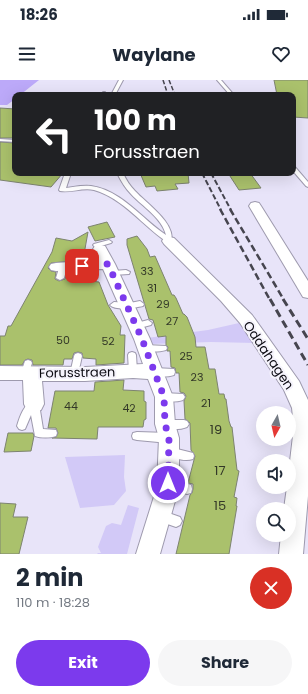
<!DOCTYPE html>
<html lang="en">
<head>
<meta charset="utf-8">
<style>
  :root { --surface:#fff; --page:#f6f6f7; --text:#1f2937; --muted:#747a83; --accent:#7c3aed }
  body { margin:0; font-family:Poppins,sans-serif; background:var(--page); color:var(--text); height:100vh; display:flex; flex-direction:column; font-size:15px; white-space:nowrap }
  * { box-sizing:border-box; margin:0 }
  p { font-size:13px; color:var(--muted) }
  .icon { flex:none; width:22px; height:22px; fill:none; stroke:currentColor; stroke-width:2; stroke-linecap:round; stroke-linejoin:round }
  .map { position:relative; height:474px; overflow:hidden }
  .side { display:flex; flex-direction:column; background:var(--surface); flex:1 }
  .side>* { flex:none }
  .top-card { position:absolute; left:12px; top:12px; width:284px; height:84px; border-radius:8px; box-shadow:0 4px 16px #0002; background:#202124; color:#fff; overflow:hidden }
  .needle { width:26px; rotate:188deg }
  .fabs { position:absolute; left:256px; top:326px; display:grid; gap:8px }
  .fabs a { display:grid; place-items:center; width:40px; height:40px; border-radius:50%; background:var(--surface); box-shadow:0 4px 16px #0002; font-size:20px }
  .pin { position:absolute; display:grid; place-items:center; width:34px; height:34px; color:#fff; margin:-17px; border-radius:8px; box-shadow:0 2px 6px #0006 }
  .me { position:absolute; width:44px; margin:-22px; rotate:0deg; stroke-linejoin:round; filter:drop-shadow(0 0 3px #0008) }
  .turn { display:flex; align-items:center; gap:14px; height:84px; padding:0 16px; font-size:18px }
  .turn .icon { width:52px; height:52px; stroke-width:2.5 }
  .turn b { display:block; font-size:28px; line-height:34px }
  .round { display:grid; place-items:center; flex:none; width:42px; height:42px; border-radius:21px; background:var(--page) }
  .head { display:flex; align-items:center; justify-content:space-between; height:68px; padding:0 16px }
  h1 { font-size:24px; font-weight:700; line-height:30px }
  .cta { display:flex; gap:8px; margin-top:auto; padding:8px 16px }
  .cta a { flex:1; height:46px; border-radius:24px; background:var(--accent); color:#fff; font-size:16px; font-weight:700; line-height:46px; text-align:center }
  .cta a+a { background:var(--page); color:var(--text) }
  .status { display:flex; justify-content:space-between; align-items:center; height:28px; padding:0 20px; background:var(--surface); direction:ltr }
  .status svg { height:11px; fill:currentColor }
  header { display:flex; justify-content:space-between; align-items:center; height:52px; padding:0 16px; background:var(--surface); font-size:18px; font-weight:700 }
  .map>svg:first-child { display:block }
</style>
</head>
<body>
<div class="status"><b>18:26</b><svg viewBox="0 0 49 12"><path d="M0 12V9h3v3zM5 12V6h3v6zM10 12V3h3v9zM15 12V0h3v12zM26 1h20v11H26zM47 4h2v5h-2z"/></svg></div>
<header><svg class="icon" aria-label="menu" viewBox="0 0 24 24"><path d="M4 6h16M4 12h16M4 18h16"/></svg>Waylane<svg class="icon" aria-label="heart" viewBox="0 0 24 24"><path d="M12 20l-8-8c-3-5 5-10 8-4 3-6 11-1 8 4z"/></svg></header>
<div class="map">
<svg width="308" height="474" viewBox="0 0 308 474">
  <rect width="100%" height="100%" fill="#e8e4f9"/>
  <!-- green -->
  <g fill="#d2c9f7">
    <polygon points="239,243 255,263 211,262 150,264 147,258 208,250"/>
    <polygon points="125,375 124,397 126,411 114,425 80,428 65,377"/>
    <polygon points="128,425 139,428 127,474 97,474 98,473 101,473 98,467 106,446 112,443 121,445"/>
  </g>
  <!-- water -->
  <polygon fill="#bca9f9" points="0,0 39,0 20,15 15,15 15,19 7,25 0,25"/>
  <!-- building -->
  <g fill="#aac16c" stroke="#7d8370">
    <polygon points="274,0 308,0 308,38 293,37 293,15 277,15"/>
    <polygon points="0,28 15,29 15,58 0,58"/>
    <polygon points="0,62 15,63 15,93 63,93 51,107 0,100"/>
    <polygon points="140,93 188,93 189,103 175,104 178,109 157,111 155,106 146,107"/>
    <polygon points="228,93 250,93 261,108 239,110"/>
    <polygon points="107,142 115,157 95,161 88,147"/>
    <polygon points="88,152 83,180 51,183 48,188 51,191 56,192 55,199 59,201 65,199 67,192 81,191 80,200 99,202 108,225 121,246 120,255 125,255 124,283 96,285 96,279 83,278 82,273 78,272 74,273 72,279 64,279 63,285 33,285 32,280 28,279 25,280 22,285 0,285 0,256 5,256 8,246 11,246 52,172 56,158 72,161"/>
    <polygon points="137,156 147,169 150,177 155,176 172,215 174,215 176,218 183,234 184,234 187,237 195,257 196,267 205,267 209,289 215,289 219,314 224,314 225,319 226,319 229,341 231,347 232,347 237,390 239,391 234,417 237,418 236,426 237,426 229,474 176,474 190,415 192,413 193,409 193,404 188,403 195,376 191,370 190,343 185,339 184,321 186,316 184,313 180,312 179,293 176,293 175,288 171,287 170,271 167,271 168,267 166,265 166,256 158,257 153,240 149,239 127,165 127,159"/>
    <polygon points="124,300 123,310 144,311 144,321 146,322 146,339 144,340 143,347 98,347 97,359 52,358 56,357 58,353 56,348 48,348 55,311 94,311 95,302"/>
    <polygon points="8,353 33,353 34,356 31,371 4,372"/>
    <polygon points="0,423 16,424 13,437 28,437 19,474 0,474"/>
  </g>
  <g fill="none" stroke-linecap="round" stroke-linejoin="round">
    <!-- service casing -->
    <g stroke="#9e9aae" stroke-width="2">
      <g id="service">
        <polygon points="119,0 123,0 115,15 111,15"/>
        <polygon points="217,0 221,0 234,15 230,15"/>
        <polygon points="103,12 105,12 105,15 101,15"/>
        <polygon points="0,59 15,60 15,62 0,61"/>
        <polygon points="293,86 295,87 308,102 308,107 306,106 293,91"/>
        <path d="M65 93H71L66 108C74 107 82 105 91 106 121 110 142 139 166 155 162 138 143 127 131 114 125 108 121 101 117 93H123C126 100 130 106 135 111 146 123 177 144 171 162H167C143 146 123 118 94 110 83 107 71 113 60 111L59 110Z"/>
        <polygon points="109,160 112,162 111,163 101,166 103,169 102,170 98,170 93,165 94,164"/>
        <polygon points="60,185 63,185 67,187 64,198 60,200 56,198"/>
        <polygon points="126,190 130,192 129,194 113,195 109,193 113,191"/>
        <path d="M140 221 144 224 143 226C135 228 116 231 110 225L114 222 130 223Z"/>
        <polygon points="148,240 152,243 151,245 136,249 132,246 133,244"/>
        <path d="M145 265 166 266 167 268 166 270C159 272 149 272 142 270L141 268 142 266Z"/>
        <polygon points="132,272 135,273 136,275 137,291 136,293 133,295 130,293 129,291 128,275 129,273"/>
        <polygon points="78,273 81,274 82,276 78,294 77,297 74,298 71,297 70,294 74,276 75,274"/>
        <polygon points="28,280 31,281 32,283 28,296 25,297 22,296 21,293 25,281"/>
        <path d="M154 288 174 289 175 292 174 295C168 297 157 297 151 295L150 292 151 289Z"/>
        <path d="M163 313 183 314 185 317 183 320C177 322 166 322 160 320L158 317 160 314Z"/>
        <path d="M34 320 37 321 39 324 43 349 56 350 57 353 56 356C50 358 41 358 35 356L31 335 25 349 22 350 19 349 17 346C20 336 24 324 34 320Z"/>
        <path d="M165 340H184L187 341 189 344 187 347C180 350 169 350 162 347L160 344 162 341Z"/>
        <polygon points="137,352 169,353 173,355 174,358 173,361 169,363 137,360 133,359 132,356 133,353"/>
        <path d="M169 367 193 373 194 376 193 379C185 382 173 378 165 375L164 372 165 369Z"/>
        <polygon points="169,398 191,405 192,409 191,413 187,414 165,407 164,403 165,399"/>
        <polygon points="160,430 180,437 182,441 180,445 176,447 156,440 154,436 156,432"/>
      </g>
    </g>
    <!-- minor casing -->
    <g stroke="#9e9aae" stroke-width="2">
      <g id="minor">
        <polygon points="255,122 259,123 261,126 308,201 308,218 303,217 249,126 251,123"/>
        <polygon points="169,157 174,158 252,235 299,301 308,320 308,416 303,474 279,474 281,455 289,455 289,429 284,429 287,407 289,407 289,390 294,347 292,328 284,310 240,243 221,221 164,164 162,161 164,158"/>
        <polygon points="100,165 105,166 115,184 150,259 173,317 175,344 179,358 179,407 160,474 136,474 157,407 159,358 155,344 155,317 148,299 133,298 85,301 42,301 44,324 41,330 34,332 27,330 24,324 23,300 0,300 0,286 85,287 143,284 134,259 103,189 56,191 51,190 49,187 51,184 56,183 99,180 93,169 95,166"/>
      </g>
    </g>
    <!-- service -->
    <use href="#service" fill="#fff" fill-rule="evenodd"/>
    <!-- minor -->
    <use href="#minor" fill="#fff" fill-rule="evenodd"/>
    <!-- rail-far3 -->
    <g stroke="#46454f" stroke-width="1.5" stroke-dasharray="4.5 2" stroke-linecap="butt">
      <polyline points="163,0 168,15"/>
      <polyline points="169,0 175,15"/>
    </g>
    <!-- rail-far2 -->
    <g stroke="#46454f" stroke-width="2" stroke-dasharray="5.5 2.5" stroke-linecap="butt">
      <polyline points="202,93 221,130"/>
      <polyline points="211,93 231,130"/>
    </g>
    <!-- rail-far1 -->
    <g stroke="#46454f" stroke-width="2.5" stroke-dasharray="7 3.5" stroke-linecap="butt">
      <polyline points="220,129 270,220"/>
      <polyline points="230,129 284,220"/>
    </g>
    <!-- rail -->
    <g stroke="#46454f" stroke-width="3" stroke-dasharray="8 4.5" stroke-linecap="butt">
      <polyline points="270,219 308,285"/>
      <polyline points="283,219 308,259"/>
    </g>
  </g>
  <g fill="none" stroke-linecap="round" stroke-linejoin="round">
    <!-- route -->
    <polyline stroke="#7c3aed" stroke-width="7" stroke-dasharray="0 12.6" points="82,186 108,184 142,259 164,317 165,344 169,358 168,403"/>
  </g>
  <g text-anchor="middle" stroke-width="4" stroke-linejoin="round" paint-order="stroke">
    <!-- number labels -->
    <g font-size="11" fill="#333828">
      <text x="147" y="195">33</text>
      <text x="152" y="212">31</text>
      <text x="163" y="228">29</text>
      <text x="172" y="245">27</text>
      <text x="63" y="264">50</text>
      <text x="108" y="265">52</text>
      <text x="186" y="280">25</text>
      <text x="197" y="301">23</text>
      <text x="206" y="327">21</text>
      <text x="71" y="330">44</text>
      <text x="129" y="332">42</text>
    </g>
    <!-- street labels -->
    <g font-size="13" fill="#0b0a11" stroke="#f5f3fc">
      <text transform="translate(269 275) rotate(56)" y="5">Oddahagen</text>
      <text transform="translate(77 292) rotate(-1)" y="5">Forusstraen</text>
    </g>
    <!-- near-number labels -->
    <g font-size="13" fill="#333828">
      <text x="216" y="354">19</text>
      <text x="220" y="395">17</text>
      <text x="220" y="430">15</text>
    </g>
  </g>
</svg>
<div class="fabs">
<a><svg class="needle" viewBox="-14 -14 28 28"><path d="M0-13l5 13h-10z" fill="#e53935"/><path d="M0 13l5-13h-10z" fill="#747a83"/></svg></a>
<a><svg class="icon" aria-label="sound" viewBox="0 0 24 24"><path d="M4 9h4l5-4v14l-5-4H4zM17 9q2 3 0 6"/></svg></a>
<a><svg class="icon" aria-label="search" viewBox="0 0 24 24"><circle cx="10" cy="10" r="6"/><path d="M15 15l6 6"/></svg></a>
</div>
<div class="pin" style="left:82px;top:186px;background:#d93025"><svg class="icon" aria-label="arrive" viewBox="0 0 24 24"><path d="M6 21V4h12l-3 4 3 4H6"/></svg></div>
<svg class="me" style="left:168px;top:403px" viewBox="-20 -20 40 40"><circle r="17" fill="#7c3aed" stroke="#fff" stroke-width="3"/><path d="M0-11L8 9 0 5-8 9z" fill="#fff"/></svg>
<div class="top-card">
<div class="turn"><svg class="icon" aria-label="left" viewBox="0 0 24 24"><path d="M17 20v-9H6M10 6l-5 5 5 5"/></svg><div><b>100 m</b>Forusstraen</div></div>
</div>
</div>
<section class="side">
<div class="head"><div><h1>2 min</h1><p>110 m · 18:28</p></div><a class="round" style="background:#d93025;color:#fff"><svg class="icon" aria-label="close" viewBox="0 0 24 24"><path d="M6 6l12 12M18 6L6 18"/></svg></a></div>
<div class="cta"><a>Exit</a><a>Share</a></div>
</section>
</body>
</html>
